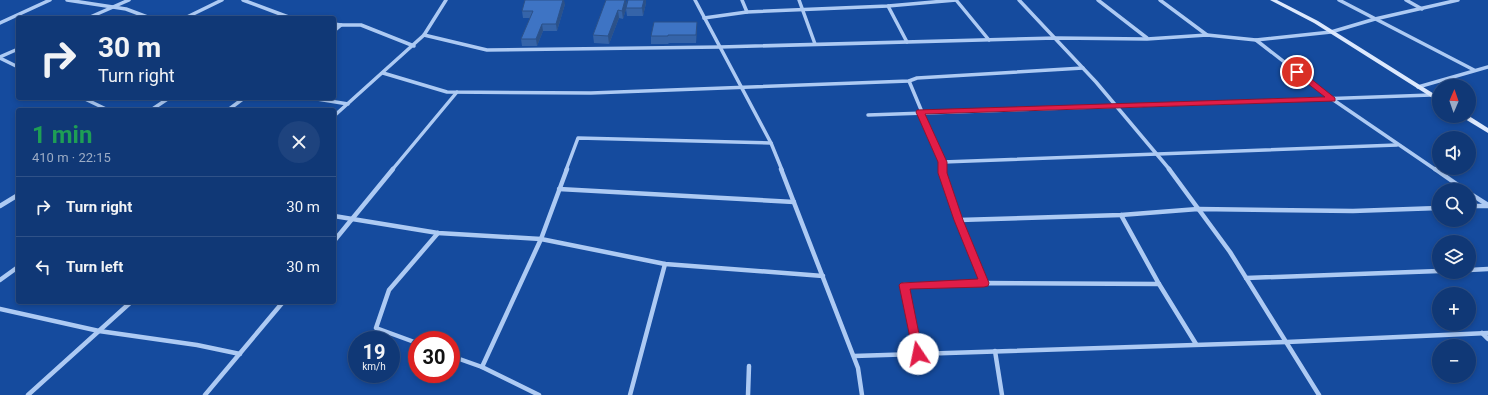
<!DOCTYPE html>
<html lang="en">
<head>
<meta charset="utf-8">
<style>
  :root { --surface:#103876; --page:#1e437e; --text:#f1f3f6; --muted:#9cacc5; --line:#305288 }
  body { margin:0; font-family:Roboto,sans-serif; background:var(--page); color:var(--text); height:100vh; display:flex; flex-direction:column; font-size:15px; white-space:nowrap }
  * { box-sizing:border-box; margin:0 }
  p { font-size:13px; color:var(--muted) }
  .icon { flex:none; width:22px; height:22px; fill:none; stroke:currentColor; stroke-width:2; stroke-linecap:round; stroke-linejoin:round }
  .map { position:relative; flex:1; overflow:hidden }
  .sheet { position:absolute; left:16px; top:108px; width:320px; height:196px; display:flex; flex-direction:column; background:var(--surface); border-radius:4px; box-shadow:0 2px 6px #0003,0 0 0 1px var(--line) }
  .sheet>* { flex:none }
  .hud { position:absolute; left:16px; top:16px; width:320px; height:84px; border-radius:4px; box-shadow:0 2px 6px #0003,0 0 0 1px var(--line); background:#103876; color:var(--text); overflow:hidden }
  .needle { width:26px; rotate:2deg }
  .tools { position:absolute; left:1432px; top:79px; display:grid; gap:8px }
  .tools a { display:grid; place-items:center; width:44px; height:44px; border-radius:50%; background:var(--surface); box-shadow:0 2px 6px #0003,0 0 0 1px var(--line); font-size:20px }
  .speed { position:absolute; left:348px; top:331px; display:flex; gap:8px; font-size:20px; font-weight:700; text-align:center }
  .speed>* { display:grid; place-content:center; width:52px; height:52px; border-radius:50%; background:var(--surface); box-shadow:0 2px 6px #0003,0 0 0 1px var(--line); line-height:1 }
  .speed small { font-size:10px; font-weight:400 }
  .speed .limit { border:6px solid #d22; background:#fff; color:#111 }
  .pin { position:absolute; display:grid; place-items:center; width:34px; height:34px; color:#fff; margin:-17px; border:2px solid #fff; border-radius:50%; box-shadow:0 1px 4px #0007 }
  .me { position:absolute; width:44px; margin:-22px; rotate:349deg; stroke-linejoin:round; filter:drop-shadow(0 0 3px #0008) }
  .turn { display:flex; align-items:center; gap:14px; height:84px; padding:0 16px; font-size:18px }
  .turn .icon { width:52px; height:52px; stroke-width:2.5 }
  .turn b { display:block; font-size:28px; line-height:34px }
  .round { display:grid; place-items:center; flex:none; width:42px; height:42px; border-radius:21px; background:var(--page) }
  .overview { display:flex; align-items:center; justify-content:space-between; height:68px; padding:0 16px }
  h1 { font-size:24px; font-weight:700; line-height:30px; color:#1e9e55 }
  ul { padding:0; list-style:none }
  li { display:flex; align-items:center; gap:12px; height:60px; padding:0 16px; border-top:1px solid var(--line) }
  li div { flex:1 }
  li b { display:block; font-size:15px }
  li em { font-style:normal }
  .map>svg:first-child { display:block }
</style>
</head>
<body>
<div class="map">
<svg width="1488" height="395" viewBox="0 0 1488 395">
  <rect width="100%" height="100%" fill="#154b9e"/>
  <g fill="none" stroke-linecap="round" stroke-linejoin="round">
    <!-- street-far1 -->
    <g stroke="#adcaf3" stroke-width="3.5">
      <polyline points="67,0 126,9 150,18"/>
      <polyline points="243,0 291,18"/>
      <polyline points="695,0 771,143 782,170"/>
      <polyline points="742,0 747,12"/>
      <polyline points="799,0 815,44"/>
      <polyline points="956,0 989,40"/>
      <polyline points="1019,0 1096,82 1170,170"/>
      <polyline points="1098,0 1147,38"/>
      <polyline points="1160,0 1207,35"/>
      <polyline points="1339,0 1474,70"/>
      <polyline points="1406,0 1422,9"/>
      <polyline points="888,6 907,42"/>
      <polyline points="88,18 129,0"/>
      <polyline points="185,18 222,0"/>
      <polyline points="704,18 747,12 888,6 956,0"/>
      <polyline points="0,23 50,0"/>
      <polyline points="334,24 341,25 334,31"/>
      <polyline points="341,25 361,25 414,46"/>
      <polyline points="424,35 487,50 720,47 1056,38 1147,39 1207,35 1256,40 1331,32 1375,19 1458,0"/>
      <polyline points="1256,40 1332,99 1436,170"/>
      <polyline points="0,57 18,49"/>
      <polyline points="0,58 18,67"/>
      <polyline points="383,73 447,92 591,93 909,81 917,78 1083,68"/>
      <polyline points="909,81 943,162 942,170"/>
      <polyline points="1418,87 1488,67"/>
      <polyline points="83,98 108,110"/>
      <polyline points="311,98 348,104"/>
      <polyline points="151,110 169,98"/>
      <polyline points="228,110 244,98"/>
      <polyline points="868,115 1431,95"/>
      <polyline points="334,116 424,35 446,0"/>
      <polyline points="943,162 1397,145"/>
      <polyline points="392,170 457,92"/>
      <polyline points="566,170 578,138 771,143"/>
    </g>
    <!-- street -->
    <g stroke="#adcaf3" stroke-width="4.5">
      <polyline points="781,169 858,368 862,395"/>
      <polyline points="942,169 942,173 984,283"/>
      <polyline points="1169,169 1230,252 1319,395"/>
      <polyline points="1435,169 1465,190"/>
      <polyline points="559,189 794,202"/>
      <polyline points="1469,193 1488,205"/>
      <polyline points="0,206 18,195"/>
      <polyline points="1469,206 1488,206"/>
      <polyline points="1121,215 1159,284 1196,344"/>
      <polyline points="334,216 438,233 541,239 665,264 823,276"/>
      <polyline points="959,220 1121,215 1198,209 1353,211 1439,208"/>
      <polyline points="334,241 393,169"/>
      <polyline points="1469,270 1488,269"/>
      <polyline points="1246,278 1439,271"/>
      <polyline points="0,280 18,267"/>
      <polyline points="0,309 99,331 197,345 240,354"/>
      <polyline points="1482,333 1488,339"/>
      <polyline points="417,343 376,328 389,290 438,233"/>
      <polyline points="995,351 1002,395"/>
      <polyline points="918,354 904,285 984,283 1159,284"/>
      <polyline points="451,356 482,367"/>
      <polyline points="854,356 1287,342 1488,333"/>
      <polyline points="28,395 131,302"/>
      <polyline points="205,395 283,302"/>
      <polyline points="539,395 482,367 541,239 567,169"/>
      <polyline points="630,395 665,264"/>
      <polyline points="748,395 749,366"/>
    </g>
    <!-- secondary -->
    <g fill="#dde9fd" fill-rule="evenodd">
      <polygon points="1270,0 1277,0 1318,21 1439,97 1439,102 1314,23"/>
      <polygon points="1460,116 1469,116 1488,128 1488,133"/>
    </g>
  </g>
  <!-- wall -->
  <g fill="#3564a9">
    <polygon points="606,0 626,0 627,5 646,3 643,16 627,16 626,9 623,19 619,18 609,44 594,43 593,35"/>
    <polygon points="565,4 557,31 543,31 537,46 522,46 521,39 530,18 523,18 522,11"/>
    <polygon points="697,22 697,30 696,43 669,43 668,44 651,44 651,36"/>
  </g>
  <!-- shaded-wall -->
  <g fill="#2b5189">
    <polygon points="563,0 564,0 565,4 557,31 556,24"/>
    <polygon points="625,0 626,0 627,6 623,19 622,11"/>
    <polygon points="644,0 646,0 646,3 643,16 642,8"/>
    <polygon points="618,10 619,18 609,44 608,36"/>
    <polygon points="697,22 697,30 696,43 696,35"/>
    <polygon points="542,24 543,31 537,46 536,39"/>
  </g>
  <!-- building -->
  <g fill="#3e74c4" stroke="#2b5189">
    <polygon points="525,0 563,0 556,24 542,24 536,39 521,39 533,11 522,11"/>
    <polygon points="606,0 625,0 622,11 618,10 608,36 593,35"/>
    <polygon points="628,0 644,0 642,8 626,8"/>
    <polygon points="654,22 697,22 696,35 668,35 668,36 651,36"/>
  </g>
  <!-- route -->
  <polygon fill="#e11d48" stroke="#92132f" points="1294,70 1300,70 1335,98 1335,101 925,114 947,162 947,173 963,220 989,283 988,286 984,287 910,289 923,354 922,357 918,358 914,357 899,285 901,283 978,279 954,220 938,173 938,162 916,112 917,110 1325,97 1294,73"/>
</svg>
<div class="tools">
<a><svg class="needle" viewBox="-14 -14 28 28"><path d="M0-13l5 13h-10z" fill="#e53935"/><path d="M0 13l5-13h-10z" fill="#9cacc5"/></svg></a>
<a><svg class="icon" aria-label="sound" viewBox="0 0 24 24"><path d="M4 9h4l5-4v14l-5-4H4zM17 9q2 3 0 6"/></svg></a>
<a><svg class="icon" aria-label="search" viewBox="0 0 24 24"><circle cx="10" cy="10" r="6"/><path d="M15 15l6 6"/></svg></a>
<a><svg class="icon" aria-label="layers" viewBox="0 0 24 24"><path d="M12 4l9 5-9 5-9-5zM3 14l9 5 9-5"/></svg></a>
<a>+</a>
<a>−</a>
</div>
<div class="speed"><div>19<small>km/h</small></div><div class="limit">30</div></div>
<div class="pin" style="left:1297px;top:72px;background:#d93025"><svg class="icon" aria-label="arrive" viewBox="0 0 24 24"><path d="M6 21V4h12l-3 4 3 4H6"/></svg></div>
<svg class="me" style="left:918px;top:354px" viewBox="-20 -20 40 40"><circle r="19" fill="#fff"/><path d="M0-13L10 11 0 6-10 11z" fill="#e11d48"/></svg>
<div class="hud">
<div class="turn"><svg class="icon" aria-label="right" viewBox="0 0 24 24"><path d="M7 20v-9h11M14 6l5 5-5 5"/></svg><div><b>30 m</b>Turn right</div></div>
</div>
<section class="sheet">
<div class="overview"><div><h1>1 min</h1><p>410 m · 22:15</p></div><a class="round"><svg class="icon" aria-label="close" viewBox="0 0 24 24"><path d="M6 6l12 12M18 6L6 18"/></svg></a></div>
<ul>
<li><svg class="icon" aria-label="right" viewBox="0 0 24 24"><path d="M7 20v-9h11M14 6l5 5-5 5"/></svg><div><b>Turn right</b></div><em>30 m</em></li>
<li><svg class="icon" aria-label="left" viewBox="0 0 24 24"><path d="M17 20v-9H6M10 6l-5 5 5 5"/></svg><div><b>Turn left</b></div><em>30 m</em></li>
</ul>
</section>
</div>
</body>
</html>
